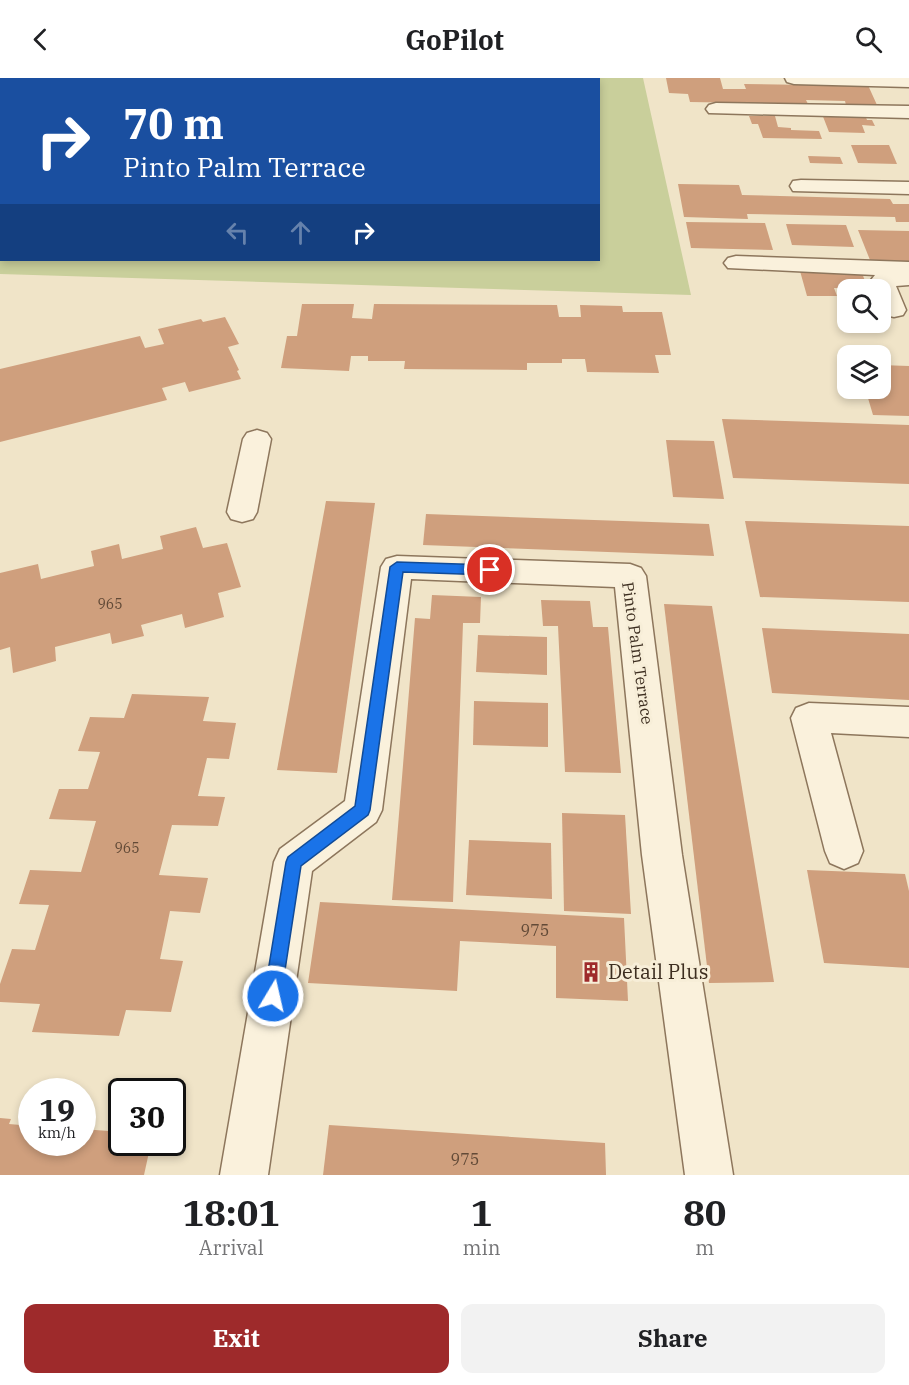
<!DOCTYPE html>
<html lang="en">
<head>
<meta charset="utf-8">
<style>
  :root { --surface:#fff; --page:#f2f2f2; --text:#202124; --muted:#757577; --accent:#9e2a2b }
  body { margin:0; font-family:"IBM Plex Serif",serif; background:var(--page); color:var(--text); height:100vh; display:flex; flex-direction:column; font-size:22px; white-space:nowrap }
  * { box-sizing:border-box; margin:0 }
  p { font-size:20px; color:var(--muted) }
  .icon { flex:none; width:33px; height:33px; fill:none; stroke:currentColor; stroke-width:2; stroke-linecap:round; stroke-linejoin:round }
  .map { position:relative; height:1097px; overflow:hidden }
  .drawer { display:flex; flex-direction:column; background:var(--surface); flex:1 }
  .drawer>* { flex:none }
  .hud { position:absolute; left:0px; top:0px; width:600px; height:183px; box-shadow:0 3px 9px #0003; background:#1a4fa0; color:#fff; overflow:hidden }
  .tools { position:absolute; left:837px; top:201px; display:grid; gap:12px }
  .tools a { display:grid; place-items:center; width:54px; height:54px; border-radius:12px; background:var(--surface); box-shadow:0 3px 9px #0003; font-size:30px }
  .speed { position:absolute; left:18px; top:1000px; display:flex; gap:12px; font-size:30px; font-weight:700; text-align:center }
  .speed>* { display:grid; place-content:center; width:78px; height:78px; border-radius:50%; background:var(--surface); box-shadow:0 3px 9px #0003; line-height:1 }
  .speed small { font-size:15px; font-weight:400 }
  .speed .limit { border:3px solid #111; border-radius:9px; background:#fff; color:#111 }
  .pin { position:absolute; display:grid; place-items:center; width:51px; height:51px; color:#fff; margin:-26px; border:3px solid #fff; border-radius:50%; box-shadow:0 2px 6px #0007 }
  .me { position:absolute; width:66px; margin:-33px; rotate:9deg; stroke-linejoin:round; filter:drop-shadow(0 0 4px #0008) }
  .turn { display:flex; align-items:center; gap:21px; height:126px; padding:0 24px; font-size:27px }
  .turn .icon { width:78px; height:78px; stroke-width:2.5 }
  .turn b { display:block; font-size:42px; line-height:51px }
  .lanes { display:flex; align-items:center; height:57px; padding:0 24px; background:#0003; justify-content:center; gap:30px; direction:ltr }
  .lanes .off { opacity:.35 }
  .eta { display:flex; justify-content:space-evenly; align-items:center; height:102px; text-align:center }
  .eta b { font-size:36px; font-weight:800; line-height:42px }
  .primary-button { display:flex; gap:12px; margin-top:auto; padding:12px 24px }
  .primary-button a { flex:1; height:69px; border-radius:12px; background:var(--accent); color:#fff; font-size:24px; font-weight:800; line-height:69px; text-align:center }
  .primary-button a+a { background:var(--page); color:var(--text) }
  header { display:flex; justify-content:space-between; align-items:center; height:78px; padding:0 24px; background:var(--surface); font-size:27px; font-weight:800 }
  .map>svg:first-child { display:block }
</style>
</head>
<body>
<header><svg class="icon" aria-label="back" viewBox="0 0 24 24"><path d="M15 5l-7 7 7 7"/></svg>GoPilot<svg class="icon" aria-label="search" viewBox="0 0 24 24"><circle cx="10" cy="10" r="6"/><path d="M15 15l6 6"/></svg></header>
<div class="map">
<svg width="909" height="1097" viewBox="0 0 909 1097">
  <rect width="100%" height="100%" fill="#f0e4c8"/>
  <!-- green -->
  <path fill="#c9cf9b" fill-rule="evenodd" d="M0 0H643L691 217 0 196ZM2 2H598V182H2Z"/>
  <!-- building -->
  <g fill="#cf9f7d">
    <polygon points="666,0 720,0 723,11 746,11 744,6 810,7 809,4 867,5 877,27 846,27 845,23 806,22 808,26 690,24 688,16 669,15"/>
    <polygon points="822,36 865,37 867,42 872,42 875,48 862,47 865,55 829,54"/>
    <polygon points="749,38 775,38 778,49 791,50 791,52 819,53 822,61 763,60 758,46 752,46"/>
    <polygon points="851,67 889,67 897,86 858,85"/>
    <polygon points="808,78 840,79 843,86 810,85"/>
    <polygon points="678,106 739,107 742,117 890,121 893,126 909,126 909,144 896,144 895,139 747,136 748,141 684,139"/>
    <polygon points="686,144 765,145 773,172 691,170"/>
    <polygon points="786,146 846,147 854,169 792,167"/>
    <polygon points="858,152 909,153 909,188 872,187"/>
    <polygon points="800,193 862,195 868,211 834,210 837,218 807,218"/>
    <polygon points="302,226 354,226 352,240 372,241 374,226 557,227 559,239 581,239 580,227 622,228 623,234 662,234 671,277 655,277 659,295 587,294 585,281 562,281 562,285 527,285 527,292 404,291 405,283 368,283 368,278 351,278 349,293 281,290 287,258 297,258"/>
    <polygon points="225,239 239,266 228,269 239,292 237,293 241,301 189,314 185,304 162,310 167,322 0,364 0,291 140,258 145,270 164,266 158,251 201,241 203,244"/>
    <polygon points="880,287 909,288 909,338 873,337 865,310 880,310"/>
    <polygon points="722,341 909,347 909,406 733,400"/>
    <polygon points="666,362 714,363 724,421 673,419"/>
    <polygon points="326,423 375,425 337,695 277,692"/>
    <polygon points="426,436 709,446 714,478 423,467"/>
    <polygon points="745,443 909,448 909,524 760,519"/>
    <polygon points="196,449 203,470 227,465 241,509 218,515 224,539 185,550 182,536 141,547 144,558 112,566 110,555 55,569 56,583 13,595 10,569 0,572 0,495 38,486 41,501 94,488 91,473 119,466 122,481 163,471 160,458"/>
    <polygon points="432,517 481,519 480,545 463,545 453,824 392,822 415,540 430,541"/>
    <polygon points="541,522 590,523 593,549 608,549 621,695 565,694 558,548 543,548"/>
    <polygon points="664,526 712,528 774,904 709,905"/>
    <polygon points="762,550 909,556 909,622 772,615"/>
    <polygon points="478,557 547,559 547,597 476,594"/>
    <polygon points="132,616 209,619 203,643 236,645 229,681 207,680 198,718 225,719 218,748 172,747 159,797 208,800 200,835 170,833 160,881 183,883 171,934 126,932 119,958 32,954 40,926 0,924 0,906 12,871 35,872 49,827 19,826 30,792 81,794 96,743 49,741 59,711 88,711 100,674 78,673 90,639 124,640"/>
    <polygon points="474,623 548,625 548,669 473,667"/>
    <polygon points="562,735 625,737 631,836 564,833"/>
    <polygon points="469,762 551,765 552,821 466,817"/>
    <polygon points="807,792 905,796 909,813 909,890 824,885"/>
    <polygon points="320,824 624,840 628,923 556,920 556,868 460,863 457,913 308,905"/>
    <polygon points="0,1040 11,1041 9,1046 32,1048 32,1065 82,1065 82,1051 122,1054 122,1065 151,1065 144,1097 0,1097"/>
    <polygon points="329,1047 605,1065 606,1097 323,1097"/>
  </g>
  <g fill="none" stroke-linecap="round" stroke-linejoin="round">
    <!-- minor casing -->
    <g stroke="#8d765c" stroke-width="3">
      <g id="minor">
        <polygon points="785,0 909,0 909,9 794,6 787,4"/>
        <polygon points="716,25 909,28 909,40 709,35 706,31 709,27"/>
        <polygon points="801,102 909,104 909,116 793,113 790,108 793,103"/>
        <polygon points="736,178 909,184 909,207 896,208 906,232 903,237 894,239 885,237 880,229 880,212 873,212 871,202 875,197 728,190 724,185 728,180"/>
        <polygon points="257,352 267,355 271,361 257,434 253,441 242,444 231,441 227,434 243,361 247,355"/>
        <polygon points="397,478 630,486 641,490 646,498 682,777 733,1097 685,1097 642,777 615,509 411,501 382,732 376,744 312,793 268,1097 220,1097 274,784 280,771 345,723 381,489 386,481"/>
        <polygon points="809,625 909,629 909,659 831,655 863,773 858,785 844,791 830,785 825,773 791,640 796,630"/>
      </g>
    </g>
    <!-- minor -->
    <use href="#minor" fill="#faf1dc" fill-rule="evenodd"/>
  </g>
  <!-- route -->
  <polygon fill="#1a73e8" stroke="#114b97" stroke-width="1.5" points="397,484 490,487 497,492 490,497 403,494 370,732 368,737 301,788 281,918 279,924 273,927 266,924 264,918 286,784 288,779 355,728 390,489"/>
  <!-- icons -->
  <defs>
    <g id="building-bare" transform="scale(1.62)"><path d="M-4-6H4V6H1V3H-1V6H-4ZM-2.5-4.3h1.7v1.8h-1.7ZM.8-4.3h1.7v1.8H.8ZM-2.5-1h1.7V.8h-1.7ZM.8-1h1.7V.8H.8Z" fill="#9e2a2b" stroke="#f7eed8" stroke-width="2.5" paint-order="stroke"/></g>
  </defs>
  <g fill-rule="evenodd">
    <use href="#building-bare" x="591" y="894"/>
  </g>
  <g text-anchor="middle" stroke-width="6" stroke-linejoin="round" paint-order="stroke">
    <!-- number labels -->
    <g font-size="14" fill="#624a37">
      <text x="110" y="531">965</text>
      <text x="127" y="775">965</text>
    </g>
    <!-- street labels -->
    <g font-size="16" fill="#3d2e20" stroke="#f7eed8">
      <text transform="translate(638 575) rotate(82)" y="6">Pinto Palm Terrace</text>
    </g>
    <!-- near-number labels -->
    <g font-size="16" fill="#624a37">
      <text x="535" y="858">975</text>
      <text x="465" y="1087">975</text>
    </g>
    <!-- near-poi labels -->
    <g font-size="20" fill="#3d2e20" stroke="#f7eed8" text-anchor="start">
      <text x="608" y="901">Detail Plus</text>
    </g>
  </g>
</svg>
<div class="tools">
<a><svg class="icon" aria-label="search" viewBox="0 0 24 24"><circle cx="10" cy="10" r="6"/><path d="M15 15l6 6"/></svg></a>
<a><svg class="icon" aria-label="layers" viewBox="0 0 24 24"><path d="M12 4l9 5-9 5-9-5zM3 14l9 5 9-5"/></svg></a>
</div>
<div class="speed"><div>19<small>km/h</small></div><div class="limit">30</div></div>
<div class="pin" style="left:490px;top:492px;background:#d93025"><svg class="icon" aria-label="arrive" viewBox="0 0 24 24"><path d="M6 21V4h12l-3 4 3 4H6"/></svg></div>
<svg class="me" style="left:273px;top:918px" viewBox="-20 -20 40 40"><circle r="17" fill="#1a73e8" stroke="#fff" stroke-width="3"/><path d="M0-11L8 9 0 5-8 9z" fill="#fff"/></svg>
<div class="hud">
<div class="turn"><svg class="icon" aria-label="right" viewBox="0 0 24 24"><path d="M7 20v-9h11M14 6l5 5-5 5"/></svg><div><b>70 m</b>Pinto Palm Terrace</div></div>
<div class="lanes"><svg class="icon off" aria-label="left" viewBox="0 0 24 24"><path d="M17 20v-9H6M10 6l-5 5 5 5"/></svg><svg class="icon off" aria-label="ahead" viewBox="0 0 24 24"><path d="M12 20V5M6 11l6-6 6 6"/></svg><svg class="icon" aria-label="right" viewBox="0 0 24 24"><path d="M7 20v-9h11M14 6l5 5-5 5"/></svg></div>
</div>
</div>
<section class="drawer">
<div class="eta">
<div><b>18:01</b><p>Arrival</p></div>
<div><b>1</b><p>min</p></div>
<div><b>80</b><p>m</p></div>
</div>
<div class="primary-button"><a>Exit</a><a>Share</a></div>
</section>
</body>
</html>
